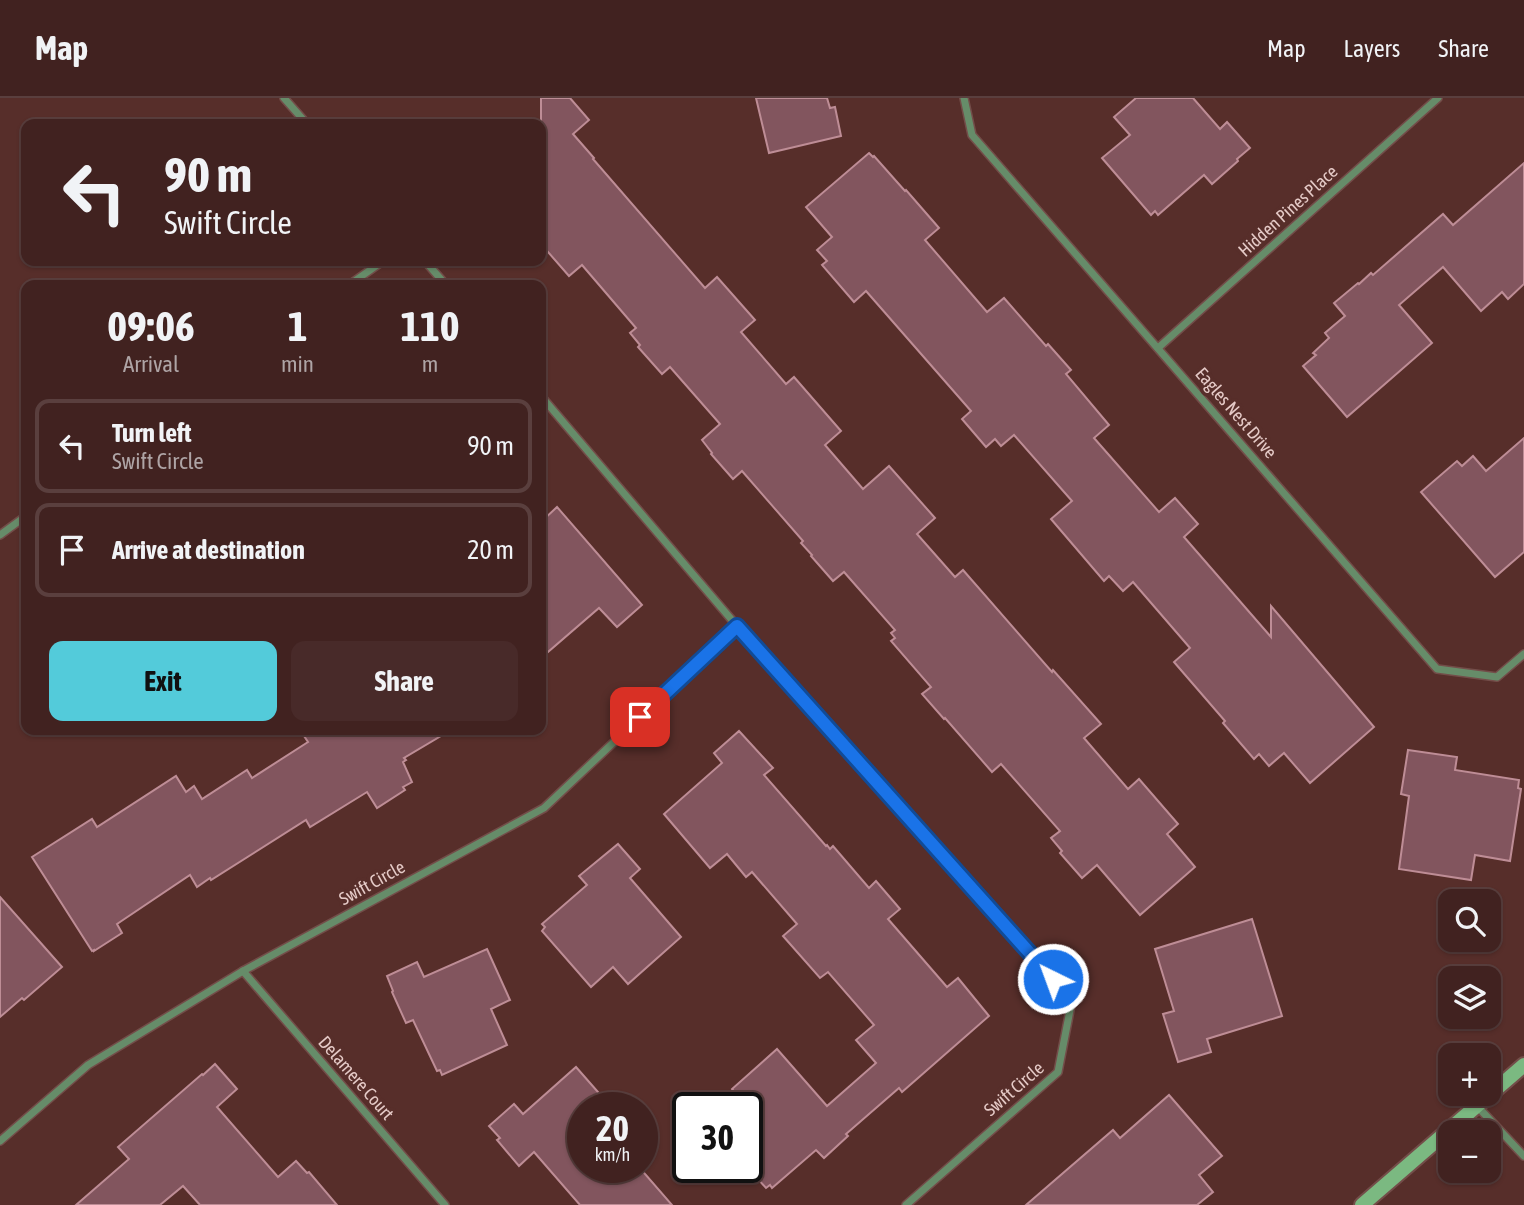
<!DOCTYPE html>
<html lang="en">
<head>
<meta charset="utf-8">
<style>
  :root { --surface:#412220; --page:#482a29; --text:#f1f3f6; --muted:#aea4a5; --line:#5a3f3e; --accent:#53cbda }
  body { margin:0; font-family:"Asap Condensed",sans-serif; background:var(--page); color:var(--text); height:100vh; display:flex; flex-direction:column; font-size:26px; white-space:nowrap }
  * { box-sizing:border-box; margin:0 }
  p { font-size:23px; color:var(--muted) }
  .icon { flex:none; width:38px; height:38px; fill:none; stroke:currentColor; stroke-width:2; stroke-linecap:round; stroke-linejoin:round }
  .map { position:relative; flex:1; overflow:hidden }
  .side { position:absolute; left:21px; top:182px; width:525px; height:455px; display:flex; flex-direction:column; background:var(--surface); border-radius:14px; box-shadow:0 2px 5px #0004,0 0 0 2px var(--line) }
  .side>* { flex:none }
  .guide { position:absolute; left:21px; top:21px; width:525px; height:147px; border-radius:14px; box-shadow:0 2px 5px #0004,0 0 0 2px var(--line); background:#412220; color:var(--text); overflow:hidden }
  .controls { position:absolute; left:1438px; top:791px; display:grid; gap:14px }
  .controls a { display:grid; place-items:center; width:63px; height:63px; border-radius:14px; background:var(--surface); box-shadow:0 2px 5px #0004,0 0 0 2px var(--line); font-size:35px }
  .speed { position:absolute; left:567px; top:994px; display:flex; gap:14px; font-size:35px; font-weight:700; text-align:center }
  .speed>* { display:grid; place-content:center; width:91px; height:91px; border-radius:50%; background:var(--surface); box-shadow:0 2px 5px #0004,0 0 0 2px var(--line); line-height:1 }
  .speed small { font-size:18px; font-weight:400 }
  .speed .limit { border:4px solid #111; border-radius:10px; background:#fff; color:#111 }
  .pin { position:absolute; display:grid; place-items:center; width:60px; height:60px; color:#fff; margin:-30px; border-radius:14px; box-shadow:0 4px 10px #0006 }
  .me { position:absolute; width:77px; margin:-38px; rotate:318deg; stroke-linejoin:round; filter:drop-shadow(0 0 5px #0008) }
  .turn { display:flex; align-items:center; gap:24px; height:147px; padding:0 28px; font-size:32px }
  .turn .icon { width:91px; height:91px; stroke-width:2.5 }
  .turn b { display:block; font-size:49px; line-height:60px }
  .eta { display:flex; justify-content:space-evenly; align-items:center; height:119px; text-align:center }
  .eta b { font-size:42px; font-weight:700; line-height:49px }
  .primary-button { display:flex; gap:14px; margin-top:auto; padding:14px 28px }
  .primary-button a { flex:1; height:80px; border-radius:14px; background:var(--accent); color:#111; font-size:28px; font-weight:700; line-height:80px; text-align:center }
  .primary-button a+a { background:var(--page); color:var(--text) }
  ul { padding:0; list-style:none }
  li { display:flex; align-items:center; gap:21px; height:94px; margin:0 14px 10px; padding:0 14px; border:4px solid var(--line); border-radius:14px }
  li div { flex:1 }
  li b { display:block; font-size:26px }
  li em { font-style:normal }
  header { display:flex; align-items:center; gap:42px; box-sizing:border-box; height:98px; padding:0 35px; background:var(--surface); border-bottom:2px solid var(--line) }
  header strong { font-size:33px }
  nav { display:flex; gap:38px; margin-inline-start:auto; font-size:24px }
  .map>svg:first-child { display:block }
</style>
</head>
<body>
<header>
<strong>Map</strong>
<nav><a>Map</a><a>Layers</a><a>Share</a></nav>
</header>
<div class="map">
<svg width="1524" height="1107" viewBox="0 0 1524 1107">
  <rect width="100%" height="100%" fill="#572e2a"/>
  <!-- building -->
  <g fill="#82555e" stroke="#be8d96" stroke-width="2">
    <polygon points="541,0 570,0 589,22 573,36 594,60 593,61 705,190 717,179 755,222 741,234 786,286 794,279 841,333 825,347 863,391 889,368 935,420 917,436 955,479 963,472 1052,574 1053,572 1101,626 1084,640 1128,691 1139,681 1178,726 1167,736 1195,769 1140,817 1097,767 1082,780 1060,755 1062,753 1051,740 1060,733 1001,666 992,674 945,620 944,621 922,596 931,589 891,543 895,540 891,535 895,532 844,474 833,483 811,458 812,457 801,445 803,443 742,373 733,381 711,356 712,355 702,342 720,326 670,269 662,276 638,249 640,247 630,235 636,230 582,167 569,178 541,146"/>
    <polygon points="756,0 827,0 830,10 835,9 841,38 769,55"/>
    <polygon points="1136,0 1193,0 1220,31 1227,24 1250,50 1237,61 1238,63 1212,86 1204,77 1158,117 1155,113 1151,117 1102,60 1130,37 1114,19"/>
    <polygon points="869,55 873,59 874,58 905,93 906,92 939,130 925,142 987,214 1004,200 1046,248 1048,246 1071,272 1066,276 1109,327 1094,340 1159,414 1175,400 1198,426 1184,439 1271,539 1271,508 1374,629 1310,685 1284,655 1269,668 1259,656 1254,661 1223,625 1225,623 1174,564 1190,550 1133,484 1123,493 1109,478 1104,483 1051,421 1072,403 1014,337 1001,348 995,341 986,349 962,321 971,313 866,193 854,204 822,167 827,163 817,152 832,139 806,109"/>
    <polygon points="1524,65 1524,186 1508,201 1502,194 1481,213 1443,169 1399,207 1432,245 1347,319 1303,268 1316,257 1313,255 1329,240 1325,235 1345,218 1334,205 1358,185 1359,186 1371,175 1373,177 1443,116 1453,127"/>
    <polygon points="1524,340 1524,454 1495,479 1421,394 1457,363 1462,368 1473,358 1486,373"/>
    <polygon points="557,409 642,507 617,529 599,510 541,560 541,424"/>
    <polygon points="300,632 451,632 404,660 406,662 403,664 412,684 403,689 405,692 377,710 367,694 310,729 306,722 211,782 210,780 197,789 190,777 117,826 122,835 94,853 94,852 92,853 32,759 92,721 97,729 176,678 186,694 194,688 202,701 247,672 252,680 308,644"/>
    <polygon points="739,633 773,670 764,677 826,748 827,747 830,751 833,748 869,790 876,783 900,811 888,821 947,889 958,880 989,918 902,994 899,990 846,1036 848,1038 824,1060 816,1052 772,1090 770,1087 766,1090 747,1069 747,1009 732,991 777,951 827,1008 876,965 856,942 874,927 828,874 820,880 783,838 797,826 752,774 746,779 727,756 710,770 664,716 722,665 714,655"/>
    <polygon points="1408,652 1457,659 1455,672 1519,682 1518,690 1521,691 1510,763 1475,757 1471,782 1399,771 1409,698 1401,696"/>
    <polygon points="618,746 640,771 630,780 681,839 628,886 613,869 591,889 542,833 545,829 542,826 587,787 579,778"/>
    <polygon points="0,799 62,869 24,902 22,900 0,919"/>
    <polygon points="1252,821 1282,918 1207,941 1211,954 1178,964 1163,916 1174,913 1155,851"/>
    <polygon points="487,851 510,902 491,911 507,947 442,977 440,972 437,973 413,922 406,925 392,894 393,893 387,878 417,864 424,879"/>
    <polygon points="215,966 237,991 217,1009 278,1079 296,1063 307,1075 309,1074 337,1107 200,1107 183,1088 160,1107 76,1107 129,1061 118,1049 202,976 203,977"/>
    <polygon points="576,969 612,1010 583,1010 583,1069 639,1069 672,1107 580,1107 534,1054 519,1068 497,1042 500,1040 489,1028 514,1006 523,1016"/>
    <polygon points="1169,997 1222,1058 1199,1077 1213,1094 1197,1107 1026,1107 1113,1032 1120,1040"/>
  </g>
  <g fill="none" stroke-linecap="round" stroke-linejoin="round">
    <!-- street casing -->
    <g stroke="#734d49" stroke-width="10">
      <g id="street">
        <polyline points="284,0 307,26"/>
        <polyline points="964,0 972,37 1437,571 1497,579 1524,556"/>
        <polyline points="425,163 446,187"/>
        <polyline points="349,187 383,163"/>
        <polyline points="1158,250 1438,0"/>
        <polyline points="541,298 737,528 1072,902 1058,974 906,1107"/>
        <polyline points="0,437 26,418"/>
        <polyline points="243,873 445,1107"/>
        <polyline points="1477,1008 1524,1058"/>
        <polyline points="0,1043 88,967 243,873 544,710 737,528"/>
      </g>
    </g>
    <!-- secondary casing -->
    <g stroke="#734d49" stroke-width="18">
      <polyline id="secondary" points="1362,1107 1524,967"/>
    </g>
    <!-- street -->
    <use href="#street" stroke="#668c69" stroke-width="7"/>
    <!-- secondary -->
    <use href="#secondary" stroke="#7bb981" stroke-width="14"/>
  </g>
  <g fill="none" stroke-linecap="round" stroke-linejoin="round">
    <!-- route casing -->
    <g stroke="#114b97" stroke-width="18">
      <polyline id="route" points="640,619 737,528 1053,881"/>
    </g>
    <!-- route -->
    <use href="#route" stroke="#1a73e8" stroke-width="12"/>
  </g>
  <g text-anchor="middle" stroke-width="7" stroke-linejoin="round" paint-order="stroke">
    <!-- street labels -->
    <g font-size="18" fill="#e5cac7" stroke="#572e2a">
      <text transform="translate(1288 113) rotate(-42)" y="6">Hidden Pines Place</text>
      <text transform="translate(1236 315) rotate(49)" y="6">Eagles Nest Drive</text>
      <text transform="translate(372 785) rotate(-29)" y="6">Swift Circle</text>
      <text transform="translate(356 980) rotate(49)" y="6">Delamere Court</text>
      <text transform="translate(1014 991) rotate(-41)" y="6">Swift Circle</text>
    </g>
  </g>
</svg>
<div class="controls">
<a><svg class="icon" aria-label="search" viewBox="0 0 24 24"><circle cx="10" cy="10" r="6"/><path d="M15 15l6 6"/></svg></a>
<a><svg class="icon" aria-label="layers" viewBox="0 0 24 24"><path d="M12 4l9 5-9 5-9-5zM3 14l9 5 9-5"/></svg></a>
<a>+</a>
<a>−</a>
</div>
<div class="speed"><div>20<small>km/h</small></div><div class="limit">30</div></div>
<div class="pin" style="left:640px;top:619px;background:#d93025"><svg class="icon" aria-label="arrive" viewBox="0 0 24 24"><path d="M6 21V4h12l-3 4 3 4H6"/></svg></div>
<svg class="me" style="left:1053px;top:881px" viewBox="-20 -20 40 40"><circle r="17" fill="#1a73e8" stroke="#fff" stroke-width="3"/><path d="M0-11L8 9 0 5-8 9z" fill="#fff"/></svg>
<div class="guide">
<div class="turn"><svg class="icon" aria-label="left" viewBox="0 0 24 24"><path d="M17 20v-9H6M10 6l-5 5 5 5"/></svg><div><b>90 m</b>Swift Circle</div></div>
</div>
<section class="side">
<div class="eta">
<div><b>09:06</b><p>Arrival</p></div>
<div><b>1</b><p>min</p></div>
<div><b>110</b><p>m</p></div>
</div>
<ul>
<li><svg class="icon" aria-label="left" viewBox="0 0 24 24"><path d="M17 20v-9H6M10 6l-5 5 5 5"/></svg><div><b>Turn left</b><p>Swift Circle</p></div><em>90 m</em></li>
<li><svg class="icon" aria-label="arrive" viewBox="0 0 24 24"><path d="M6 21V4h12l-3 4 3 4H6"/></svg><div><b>Arrive at destination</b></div><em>20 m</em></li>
</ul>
<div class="primary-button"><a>Exit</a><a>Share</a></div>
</section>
</div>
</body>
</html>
